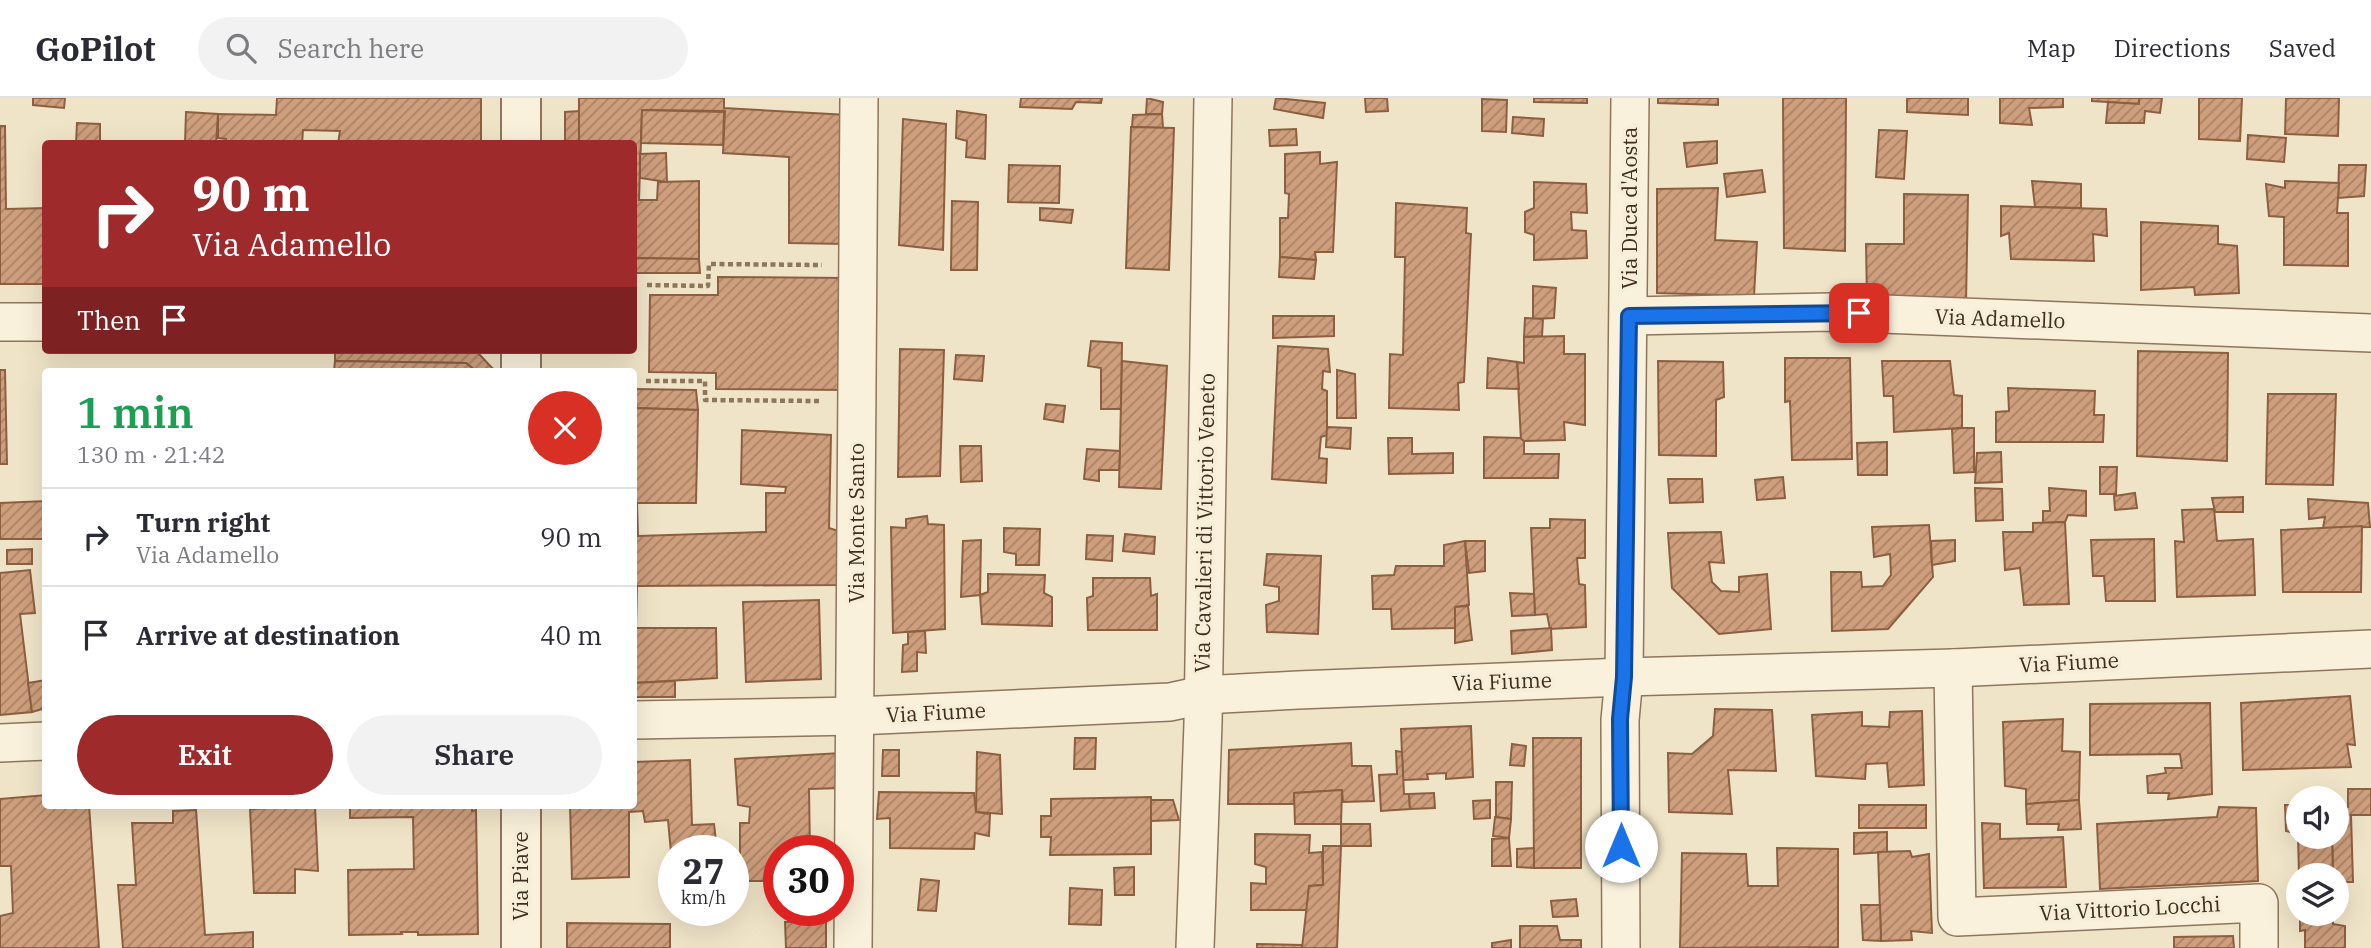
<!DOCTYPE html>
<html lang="en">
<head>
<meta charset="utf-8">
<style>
  :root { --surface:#fff; --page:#f2f2f3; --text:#2b2b33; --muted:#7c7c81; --line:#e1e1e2; --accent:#9e2a2b }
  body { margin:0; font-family:"IBM Plex Serif",serif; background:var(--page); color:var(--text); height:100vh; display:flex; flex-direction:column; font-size:26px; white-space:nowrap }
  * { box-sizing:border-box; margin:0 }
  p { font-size:23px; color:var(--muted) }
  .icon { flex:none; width:38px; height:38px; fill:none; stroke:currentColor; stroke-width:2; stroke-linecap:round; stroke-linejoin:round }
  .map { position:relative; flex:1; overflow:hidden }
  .drawer { position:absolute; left:42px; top:270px; width:595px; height:441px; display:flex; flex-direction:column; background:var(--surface); border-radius:7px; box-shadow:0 7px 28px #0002 }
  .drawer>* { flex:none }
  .top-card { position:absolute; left:42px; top:42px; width:595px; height:214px; border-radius:7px; box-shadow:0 7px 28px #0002; background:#9e2a2b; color:#fff; overflow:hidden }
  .fabs { position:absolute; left:2286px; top:688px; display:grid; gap:14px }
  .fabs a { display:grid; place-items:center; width:63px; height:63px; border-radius:50%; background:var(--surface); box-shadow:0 7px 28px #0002; font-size:35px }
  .speed { position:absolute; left:658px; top:737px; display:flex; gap:14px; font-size:35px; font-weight:700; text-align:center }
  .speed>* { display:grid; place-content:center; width:91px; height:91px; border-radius:50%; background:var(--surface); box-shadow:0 7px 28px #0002; line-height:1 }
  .speed small { font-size:18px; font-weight:400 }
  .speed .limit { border:10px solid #d22; background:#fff; color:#111 }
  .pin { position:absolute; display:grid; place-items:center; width:60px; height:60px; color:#fff; margin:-30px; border-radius:14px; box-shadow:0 4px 10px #0006 }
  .me { position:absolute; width:77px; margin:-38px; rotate:0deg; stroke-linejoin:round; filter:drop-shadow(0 0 5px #0008) }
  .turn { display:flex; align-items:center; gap:24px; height:147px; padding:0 35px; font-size:32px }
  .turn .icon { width:91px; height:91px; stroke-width:2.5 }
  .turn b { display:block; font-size:49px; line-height:60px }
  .then { display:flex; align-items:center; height:66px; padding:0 35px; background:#0003; gap:14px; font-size:26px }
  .round { display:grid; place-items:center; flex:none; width:74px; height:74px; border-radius:37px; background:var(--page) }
  .overview { display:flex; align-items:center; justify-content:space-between; height:119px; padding:0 35px }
  h1 { font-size:42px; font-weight:600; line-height:52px; color:#1e9e55 }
  .cta { display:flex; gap:14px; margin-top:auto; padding:14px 35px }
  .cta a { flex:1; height:80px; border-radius:42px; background:var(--accent); color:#fff; font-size:28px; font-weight:600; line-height:80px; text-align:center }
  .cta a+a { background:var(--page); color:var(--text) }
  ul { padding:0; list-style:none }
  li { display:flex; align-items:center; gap:21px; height:98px; padding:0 35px; border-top:2px solid var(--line) }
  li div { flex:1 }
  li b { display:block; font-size:26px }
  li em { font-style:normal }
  header { display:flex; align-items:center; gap:42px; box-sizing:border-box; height:98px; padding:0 35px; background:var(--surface); border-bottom:2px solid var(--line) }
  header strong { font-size:33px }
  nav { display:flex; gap:38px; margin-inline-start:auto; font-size:24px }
  .search { width:490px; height:63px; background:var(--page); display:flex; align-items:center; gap:18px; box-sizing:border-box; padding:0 24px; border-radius:38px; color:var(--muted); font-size:26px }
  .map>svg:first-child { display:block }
</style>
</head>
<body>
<header>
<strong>GoPilot</strong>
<div class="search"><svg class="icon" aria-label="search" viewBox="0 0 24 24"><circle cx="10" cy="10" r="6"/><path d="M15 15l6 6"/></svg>Search here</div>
<nav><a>Map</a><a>Directions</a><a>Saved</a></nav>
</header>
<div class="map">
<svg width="2371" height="850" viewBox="0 0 2371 850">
  <defs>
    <pattern id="building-hatch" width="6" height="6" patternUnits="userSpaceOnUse" patternTransform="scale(1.75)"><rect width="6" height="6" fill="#cf9f7d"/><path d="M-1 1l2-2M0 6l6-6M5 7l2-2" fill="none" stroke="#a98266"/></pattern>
  </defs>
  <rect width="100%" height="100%" fill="#f0e4c8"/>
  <!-- building -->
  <g fill="url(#building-hatch)" stroke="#8d5f41" stroke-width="2">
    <polygon points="33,0 65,0 64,10 33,7"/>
    <polygon points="277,0 481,0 481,46 338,46 340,33 303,32 302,46 226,46 226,41 218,40 218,16 276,17"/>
    <polygon points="579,0 724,0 724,10 848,17 846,146 789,145 789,59 723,55 725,13 642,12 639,102 657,102 658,84 699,83 699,161 634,160 634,46 579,46"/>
    <polygon points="1021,0 1102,0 1101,5 1076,4 1072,11 1020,9"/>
    <polygon points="1147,0 1163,4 1162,16 1146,16"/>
    <polygon points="1276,0 1325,5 1323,20 1274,11"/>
    <polygon points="1365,0 1387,0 1388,13 1366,14"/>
    <polygon points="1534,0 1587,0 1587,5 1534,4"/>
    <polygon points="1658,0 1718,0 1718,7 1658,5"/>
    <polygon points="1783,0 1846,0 1845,153 1784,150"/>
    <polygon points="1907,0 1968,0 1968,17 1907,14"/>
    <polygon points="2000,0 2063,0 2063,9 2029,10 2032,27 2000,25"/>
    <polygon points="2092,0 2139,0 2139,6 2092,3"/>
    <polygon points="2139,0 2162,0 2160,15 2145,13 2144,25 2106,25 2108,4 2139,6"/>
    <polygon points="2199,0 2242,0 2240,43 2199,41"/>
    <polygon points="2286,0 2339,0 2338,38 2285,36"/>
    <polygon points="1482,1 1507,2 1506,34 1482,33"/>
    <polygon points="642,12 724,14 723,47 641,45"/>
    <polygon points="579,13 579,46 565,46 565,14"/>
    <polygon points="957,13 986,17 985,61 966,59 967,43 956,40"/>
    <polygon points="186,14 218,16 216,46 185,46"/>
    <polygon points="1162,16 1163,30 1132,29 1133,17"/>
    <polygon points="1513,19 1544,21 1543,38 1512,35"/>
    <polygon points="903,21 946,26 943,152 899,147"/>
    <polygon points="77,25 100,26 100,46 76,46"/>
    <polygon points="0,28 5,28 6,111 46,110 46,186 0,186"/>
    <polygon points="1131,29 1174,30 1169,172 1126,170"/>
    <polygon points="1296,31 1297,47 1270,48 1269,32"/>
    <polygon points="1879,32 1907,33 1904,81 1876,79"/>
    <polygon points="2248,37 2286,40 2284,64 2247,61"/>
    <polygon points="1717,43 1717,65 1687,69 1684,45"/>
    <polygon points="1320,54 1320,66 1337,64 1333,154 1315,154 1316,162 1280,159 1280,120 1288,120 1289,96 1285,95 1285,56"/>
    <polygon points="666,55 667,84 640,80 640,56"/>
    <polygon points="1009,67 1060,68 1059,105 1008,104"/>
    <polygon points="2339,67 2366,67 2364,98 2338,100"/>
    <polygon points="1762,72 1765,94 1727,99 1724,76"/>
    <polygon points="2032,83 2081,86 2081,110 2035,109"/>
    <polygon points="2285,83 2339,85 2337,115 2348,115 2348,168 2284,167 2284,119 2269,118 2266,86 2285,90"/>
    <polygon points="1534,84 1586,86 1587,115 1571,114 1572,132 1586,133 1587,160 1534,162 1534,137 1525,134 1525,114 1534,110"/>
    <polygon points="1718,90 1715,142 1757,144 1754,198 1657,195 1657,91"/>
    <polygon points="1904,96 1968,97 1966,205 1867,202 1866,146 1904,146"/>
    <polygon points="952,103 978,104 977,172 951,172"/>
    <polygon points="1396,105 1467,110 1466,135 1471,136 1464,284 1458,285 1459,312 1389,310 1390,256 1403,257 1405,159 1395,159"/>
    <polygon points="2001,108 2106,111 2107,138 2093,136 2094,163 2011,161 2009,135 2001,138"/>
    <polygon points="1040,110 1073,112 1071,125 1040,122"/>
    <polygon points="2141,124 2218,128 2218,146 2237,148 2239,195 2195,197 2194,189 2141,192"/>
    <polygon points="1280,159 1316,162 1314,181 1279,179"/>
    <polygon points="634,160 699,161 700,175 634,175"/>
    <polygon points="718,179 847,180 846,292 716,291 716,275 649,274 650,197 718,197"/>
    <polygon points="1533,188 1556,190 1554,220 1533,221"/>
    <polygon points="1273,218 1334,218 1334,238 1273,240"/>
    <polygon points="1525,220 1543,221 1542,238 1524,239"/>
    <polygon points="1564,238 1564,256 1585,256 1585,327 1564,324 1565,342 1521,343 1517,264 1524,265 1524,239"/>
    <polygon points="1091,243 1122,245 1121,311 1101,311 1101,270 1088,268"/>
    <polygon points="1278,248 1328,251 1330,274 1323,273 1322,291 1327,293 1327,337 1321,339 1319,360 1327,361 1326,385 1272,381"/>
    <polygon points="900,251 944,252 940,378 898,379"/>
    <polygon points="335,252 478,255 495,273 476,273 466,265 335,263"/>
    <polygon points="2138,253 2228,255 2227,363 2137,358"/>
    <polygon points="956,257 984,258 982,283 954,281"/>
    <polygon points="1488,260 1517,264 1519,291 1487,290"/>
    <polygon points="1785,260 1850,260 1852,361 1792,362 1790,303 1785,304"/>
    <polygon points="335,263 466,265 476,273 334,273"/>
    <polygon points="1122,263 1167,268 1161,391 1119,389"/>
    <polygon points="1658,263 1723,264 1724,299 1716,302 1716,358 1659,357"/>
    <polygon points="1882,263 1950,263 1954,297 1962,298 1962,330 1894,334 1893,298 1884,298"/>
    <polygon points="0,272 5,272 7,366 0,366"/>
    <polygon points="1337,272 1355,276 1356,320 1337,320"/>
    <polygon points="2008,290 2095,293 2094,317 2104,317 2103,344 1996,344 1996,314 2009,313"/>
    <polygon points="634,291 696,292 698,312 634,310"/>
    <polygon points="2268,296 2336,296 2333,387 2266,386"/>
    <polygon points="1046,306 1065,308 1063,324 1044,321"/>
    <polygon points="634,310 698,312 696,405 637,405 638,438 766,434 766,395 785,395 786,389 741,386 742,332 831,337 829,430 838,433 837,487 637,488 636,530 716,530 717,580 634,585"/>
    <polygon points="1327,329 1351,330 1350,351 1326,349"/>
    <polygon points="1962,330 1974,330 1974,374 1954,375 1952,331"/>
    <polygon points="1484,339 1520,340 1524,343 1524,356 1559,356 1558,380 1484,380"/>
    <polygon points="1388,340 1412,340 1412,356 1453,355 1453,375 1389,376"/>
    <polygon points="1887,344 1887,377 1858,377 1857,345"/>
    <polygon points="960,348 981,348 982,383 961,384"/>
    <polygon points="1087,351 1120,353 1119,372 1099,372 1099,383 1084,381"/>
    <polygon points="2001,354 2002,384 1975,385 1977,355"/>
    <polygon points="2100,369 2117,369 2116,396 2100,396"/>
    <polygon points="1783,379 1785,400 1757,402 1755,382"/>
    <polygon points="1668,381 1702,381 1703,404 1670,405"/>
    <polygon points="1975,390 2002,391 2003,422 1976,423"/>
    <polygon points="2049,390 2086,393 2086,418 2068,417 2065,424 2043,425 2043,413 2050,413"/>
    <polygon points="2135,395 2137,410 2115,412 2114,398"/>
    <polygon points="2243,399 2243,414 2215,414 2212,400"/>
    <polygon points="2308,401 2368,405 2370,429 2323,430 2325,419 2309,421"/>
    <polygon points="46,403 46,441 0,441 0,405"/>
    <polygon points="2214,411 2217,443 2253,441 2255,497 2177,499 2175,443 2184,444 2182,412"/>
    <polygon points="927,418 928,426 944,427 945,531 893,535 891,429 906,430 906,421"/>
    <polygon points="1550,421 1585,422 1585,460 1577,460 1579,486 1585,487 1586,529 1550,531 1547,516 1535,517 1531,430 1550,430"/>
    <polygon points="2065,424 2069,506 2024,507 2020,470 2005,472 2003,434 2033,434 2033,425"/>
    <polygon points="1929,427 1933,479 1888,531 1832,533 1831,474 1861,474 1862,489 1883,488 1891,477 1890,456 1874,459 1872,429"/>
    <polygon points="2362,428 2361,494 2283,494 2281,432"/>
    <polygon points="1004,430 1040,431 1039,467 1016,467 1016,456 1004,454"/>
    <polygon points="1721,434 1724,465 1709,464 1712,484 1721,493 1739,494 1739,479 1767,476 1771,531 1719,536 1672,490 1668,435"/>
    <polygon points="1125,436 1155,439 1154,456 1123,453"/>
    <polygon points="1087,437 1113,438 1112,463 1086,461"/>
    <polygon points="2154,441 2155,503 2106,503 2104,478 2093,478 2091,442"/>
    <polygon points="981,442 980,497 961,499 963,443"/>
    <polygon points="1955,442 1955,463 1932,467 1931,443"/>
    <polygon points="1465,443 1469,507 1455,509 1456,530 1392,531 1391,511 1373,511 1372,478 1394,477 1396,468 1444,468 1444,447"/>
    <polygon points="1465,443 1485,443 1485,473 1469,475"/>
    <polygon points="32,451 32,466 7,466 7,452"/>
    <polygon points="1267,456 1321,458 1318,536 1267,534 1266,507 1279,503 1279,489 1264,487"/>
    <polygon points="30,472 35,515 20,516 32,614 0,617 0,475"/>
    <polygon points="988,476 1045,477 1044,495 1052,499 1052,528 982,526 980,497 988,494"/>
    <polygon points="1093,480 1150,480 1151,498 1157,496 1157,532 1088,532 1087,500 1093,498"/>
    <polygon points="1510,495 1534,496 1535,517 1512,518"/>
    <polygon points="819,502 821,581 746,584 743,504"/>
    <polygon points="1468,508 1472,542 1455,545 1455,509"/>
    <polygon points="1551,530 1552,552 1512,556 1511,533"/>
    <polygon points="925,533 926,555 917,554 917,573 902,574 903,547 908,546 908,534"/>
    <polygon points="46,582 46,610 32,614 28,585"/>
    <polygon points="675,583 675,599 634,599 634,585"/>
    <polygon points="2350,598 2355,647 2347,646 2351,669 2243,672 2241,605"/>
    <polygon points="2210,605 2212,696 2168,701 2169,695 2148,695 2147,678 2166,675 2165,670 2182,670 2180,656 2090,657 2090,606"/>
    <polygon points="1715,611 1772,612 1776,673 1728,672 1732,716 1669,714 1668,655 1692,656 1713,638"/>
    <polygon points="1922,613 1924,687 1889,689 1887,665 1866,666 1865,681 1816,678 1812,617 1862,614 1862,628 1889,629 1890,614"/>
    <polygon points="2063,621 2062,653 2080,654 2079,702 2026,706 2026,691 2005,688 2003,624"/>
    <polygon points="1471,628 1473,679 1446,681 1446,675 1427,676 1428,681 1403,682 1401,631"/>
    <polygon points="1075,640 1096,640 1095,671 1074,671"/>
    <polygon points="1533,640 1581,640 1581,770 1534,770"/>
    <polygon points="1351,645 1352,668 1371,668 1374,703 1343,704 1342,692 1294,695 1294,706 1228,706 1229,652"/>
    <polygon points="1512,646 1526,648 1524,668 1510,667"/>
    <polygon points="883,652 899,652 899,678 882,678"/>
    <polygon points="1396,653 1402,654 1404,696 1409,696 1410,711 1381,713 1379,677 1397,676"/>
    <polygon points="977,654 1000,657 1002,716 976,714"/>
    <polygon points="841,655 842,690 809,691 810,752 779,752 779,783 740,783 740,725 749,725 750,709 738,707 735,661"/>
    <polygon points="690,662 692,727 714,726 717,752 671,754 668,722 645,724 643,713 629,714 629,779 572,781 570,707 634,707 634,664"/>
    <polygon points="1496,684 1512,684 1511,721 1496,719"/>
    <polygon points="2348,691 2371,691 2371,717 2351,717 2353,784 2336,784 2336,777 2333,777 2332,738 2336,738 2336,708 2348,709"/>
    <polygon points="1342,692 1341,726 1295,726 1294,695"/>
    <polygon points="879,694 974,695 976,714 990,716 989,738 975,735 974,751 890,750 890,720 877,721"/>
    <polygon points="1434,695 1435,710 1410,711 1409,696"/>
    <polygon points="46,697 46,707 89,707 99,850 0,850 0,818 13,815 11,768 0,768 0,701"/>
    <polygon points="1151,699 1151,756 1050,757 1051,739 1041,739 1041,718 1051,718 1051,701"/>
    <polygon points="1151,702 1173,702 1179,722 1151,723"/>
    <polygon points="1490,702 1490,720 1474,721 1473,703"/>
    <polygon points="2079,702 2081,731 2058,732 2059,726 2027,726 2026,706"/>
    <polygon points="350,707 472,707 472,713 476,712 478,836 418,837 418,834 401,834 402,836 349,837 348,772 414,771 413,719 350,720"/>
    <rect x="1859" y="707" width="67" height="23"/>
    <polygon points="2285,707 2298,707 2298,736 2286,733"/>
    <polygon points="315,708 318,773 295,771 295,795 254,795 250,711"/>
    <polygon points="2219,709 2256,710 2258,783 2100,791 2097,726 2217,719"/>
    <polygon points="196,712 205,837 253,834 253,850 123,850 118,787 136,787 132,725 173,725 173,713"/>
    <polygon points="1495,719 1511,721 1509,740 1493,738"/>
    <polygon points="1982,725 2000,726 2000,741 2063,739 2066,789 1984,790"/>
    <polygon points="1341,726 1370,726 1371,748 1341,748"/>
    <polygon points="1887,734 1887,754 1854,756 1854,735"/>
    <polygon points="1255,736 1310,737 1309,755 1322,754 1323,787 1309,788 1308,812 1251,812 1251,785 1266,786 1266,769 1255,766"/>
    <polygon points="2298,738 2332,738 2333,777 2299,777"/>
    <polygon points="1509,740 1511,768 1492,768 1492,741"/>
    <polygon points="1323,748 1341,748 1337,850 1302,850 1309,788 1323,787"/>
    <polygon points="1534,750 1534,770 1517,769 1517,751"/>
    <polygon points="1777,750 1838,751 1838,849 1680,850 1682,755 1746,756 1748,788 1778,788"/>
    <polygon points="1910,753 1912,759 1929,756 1932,835 1911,833 1912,842 1881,843 1878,754"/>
    <polygon points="733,754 740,755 740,783 733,784"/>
    <polygon points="1134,769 1134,797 1115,797 1114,770"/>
    <polygon points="921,781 939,783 936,813 918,812"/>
    <polygon points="1070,790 1102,792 1101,827 1069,826"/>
    <polygon points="1576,801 1578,818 1553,819 1551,803"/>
    <polygon points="1861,807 1880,807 1881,843 1863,842"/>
    <polygon points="2300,816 2333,816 2333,826 2345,828 2345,850 2305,850 2305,832 2300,833"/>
    <polygon points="826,822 826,850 786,850 785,824"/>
    <polygon points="567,825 670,826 670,850 567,850"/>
    <polygon points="1520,828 1557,828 1560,842 1581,842 1581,850 1520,850"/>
    <polygon points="2233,838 2234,850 2174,850 2174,839"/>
    <polygon points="1511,842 1511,850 1492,850 1492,845"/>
    <polygon points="1257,846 1302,847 1302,850 1257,850"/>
  </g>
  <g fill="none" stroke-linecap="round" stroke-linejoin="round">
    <!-- minor casing -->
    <g stroke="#8d765c" stroke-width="40">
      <g id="minor">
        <polyline points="1629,218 1832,214 2371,235"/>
        <polyline points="0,224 46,224"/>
        <polyline points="1953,570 1957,819 2259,805 2259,850"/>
        <polyline points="634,622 856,618 1170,604 1202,597 1298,592 1624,579 1953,570 2371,551"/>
        <polyline points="0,645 46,643"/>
        <polyline points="853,850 859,0"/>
        <polyline points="1195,850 1203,625 1213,0"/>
        <polyline points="1621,850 1620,622 1624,579 1630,0"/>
      </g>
    </g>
    <!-- tertiary casing -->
    <g stroke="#8d765c" stroke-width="42">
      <g id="tertiary">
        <polyline points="521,0 521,46"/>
        <polyline points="521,273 521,252"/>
        <polyline points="521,850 521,707"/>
      </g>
    </g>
    <!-- path -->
    <g stroke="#8d765c" stroke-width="4.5" stroke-dasharray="5 3.5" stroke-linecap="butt">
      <polyline points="647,187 708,188 709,166 822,167"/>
      <polyline points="646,283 705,283 705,302 819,303"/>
    </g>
    <!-- minor -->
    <use href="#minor" stroke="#faf1dc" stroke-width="37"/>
    <!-- tertiary -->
    <use href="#tertiary" stroke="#faf1dc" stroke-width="38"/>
  </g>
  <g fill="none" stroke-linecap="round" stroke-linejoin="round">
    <!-- route casing -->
    <g stroke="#114b97" stroke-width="18">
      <polyline id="route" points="1621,748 1620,621 1624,579 1629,218 1859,215"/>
    </g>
    <!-- route -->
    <use href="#route" stroke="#1a73e8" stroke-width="12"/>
  </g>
  <g text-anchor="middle" stroke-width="7" stroke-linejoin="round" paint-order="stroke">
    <!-- street labels -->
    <g font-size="21" fill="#3d2e20" stroke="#f7eed8">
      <text transform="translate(1630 110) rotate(-90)" y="7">Via Duca d'Aosta</text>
      <text transform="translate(2000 221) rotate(2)" y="7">Via Adamello</text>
      <text transform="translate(857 425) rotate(-90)" y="7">Via Monte Santo</text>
      <text transform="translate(1205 425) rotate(-89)" y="7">Via Cavalieri di Vittorio Veneto</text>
      <text transform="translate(2069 565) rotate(-3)" y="7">Via Fiume</text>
      <text transform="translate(1502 584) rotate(-2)" y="7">Via Fiume</text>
      <text transform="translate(936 615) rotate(-3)" y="7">Via Fiume</text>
      <text transform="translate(521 778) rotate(-90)" y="7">Via Piave</text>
      <text transform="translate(2130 811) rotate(-3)" y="7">Via Vittorio Locchi</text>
    </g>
  </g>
</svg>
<div class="fabs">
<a><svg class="icon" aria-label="sound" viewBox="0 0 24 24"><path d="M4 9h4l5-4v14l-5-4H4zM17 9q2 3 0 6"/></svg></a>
<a><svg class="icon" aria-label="layers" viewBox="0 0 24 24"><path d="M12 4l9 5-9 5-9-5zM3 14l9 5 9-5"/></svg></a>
</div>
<div class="speed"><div>27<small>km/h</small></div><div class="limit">30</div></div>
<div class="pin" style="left:1859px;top:215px;background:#d93025"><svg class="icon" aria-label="arrive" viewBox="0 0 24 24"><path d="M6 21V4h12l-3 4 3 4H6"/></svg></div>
<svg class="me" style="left:1621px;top:748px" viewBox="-20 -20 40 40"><circle r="19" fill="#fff"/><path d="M0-13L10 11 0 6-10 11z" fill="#1a73e8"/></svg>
<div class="top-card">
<div class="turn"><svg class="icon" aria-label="right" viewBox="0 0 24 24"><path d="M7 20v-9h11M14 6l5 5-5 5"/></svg><div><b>90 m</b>Via Adamello</div></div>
<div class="then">Then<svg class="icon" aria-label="arrive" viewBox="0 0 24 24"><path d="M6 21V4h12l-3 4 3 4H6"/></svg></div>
</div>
<section class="drawer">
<div class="overview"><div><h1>1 min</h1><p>130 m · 21:42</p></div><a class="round" style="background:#d93025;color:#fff"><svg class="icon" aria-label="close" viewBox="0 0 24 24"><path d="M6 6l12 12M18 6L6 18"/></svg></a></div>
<ul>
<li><svg class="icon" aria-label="right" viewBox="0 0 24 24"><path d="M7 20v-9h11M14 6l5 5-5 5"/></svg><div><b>Turn right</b><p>Via Adamello</p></div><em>90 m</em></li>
<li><svg class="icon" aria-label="arrive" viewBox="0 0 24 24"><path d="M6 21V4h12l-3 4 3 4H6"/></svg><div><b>Arrive at destination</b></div><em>40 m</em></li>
</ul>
<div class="cta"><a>Exit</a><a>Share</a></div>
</section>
</div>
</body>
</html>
